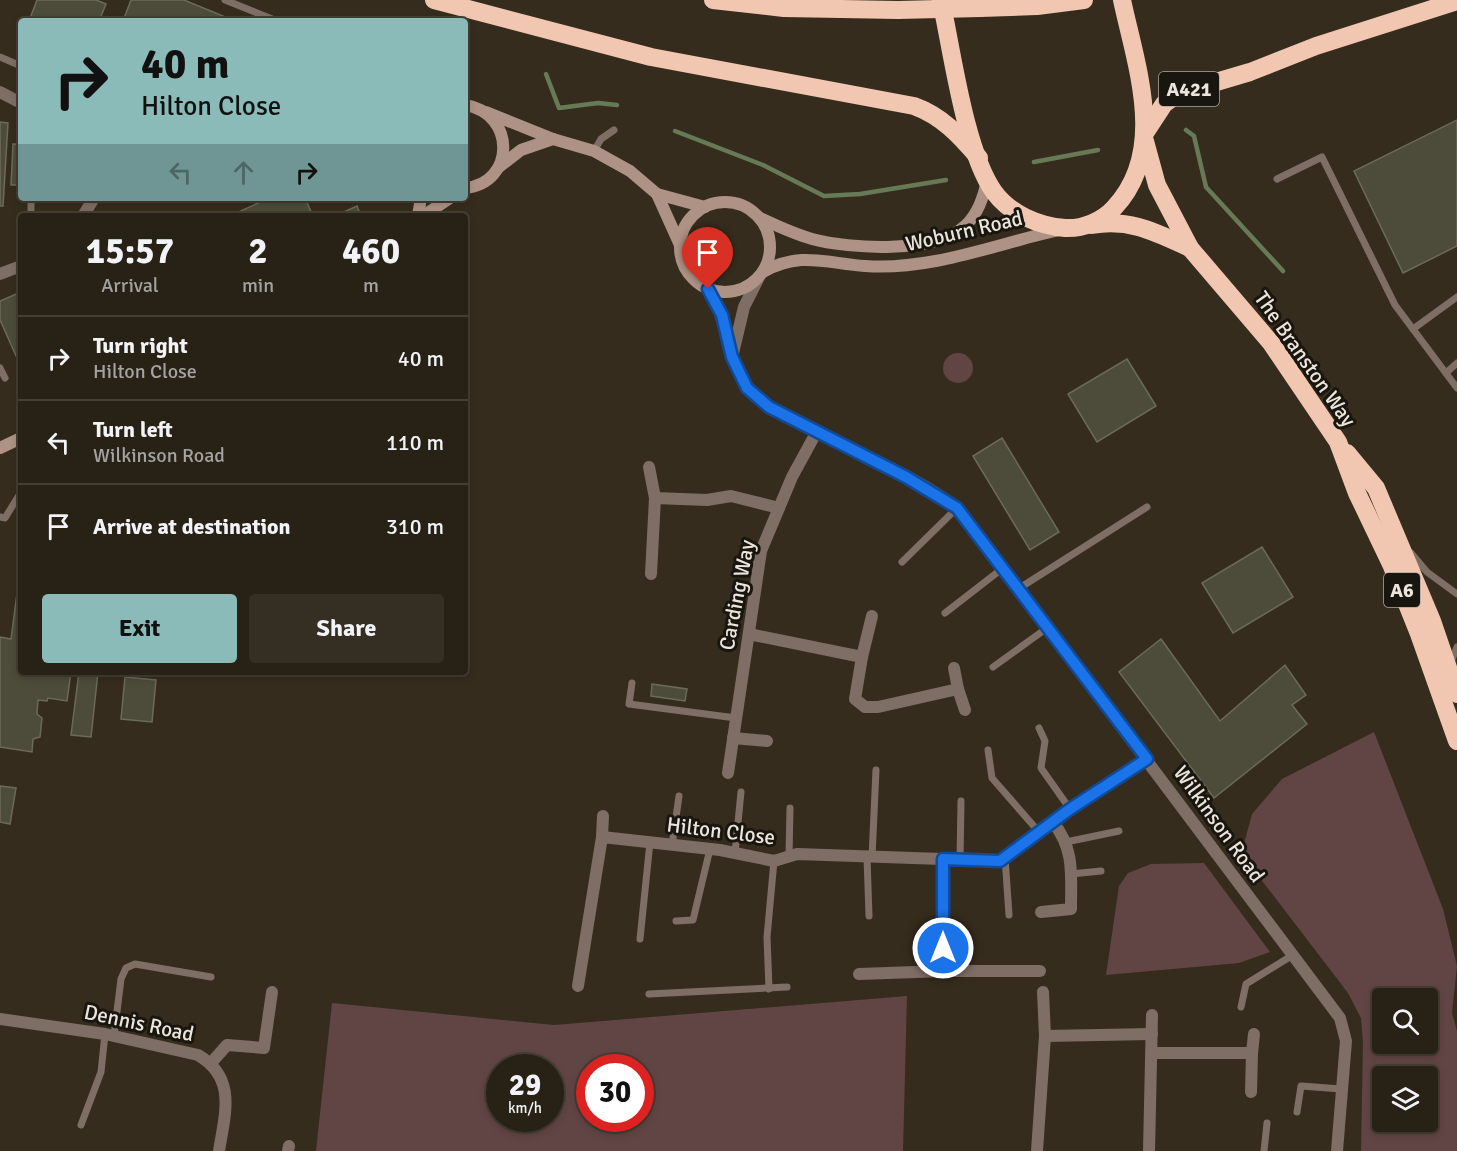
<!DOCTYPE html>
<html lang="en">
<head>
<meta charset="utf-8">
<style>
  :root { --surface:#282116; --page:#342e23; --text:#f1f3f6; --muted:#a5a3a1; --line:#443e35; --accent:#8bbbb9 }
  body { margin:0; font-family:Signika,sans-serif; background:var(--page); color:var(--text); height:100vh; display:flex; flex-direction:column; font-size:22px; white-space:nowrap }
  * { box-sizing:border-box; margin:0 }
  p { font-size:20px; color:var(--muted) }
  .icon { flex:none; width:33px; height:33px; fill:none; stroke:currentColor; stroke-width:2; stroke-linecap:round; stroke-linejoin:round }
  .map { position:relative; flex:1; overflow:hidden }
  .side { position:absolute; left:18px; top:213px; width:450px; height:462px; display:flex; flex-direction:column; background:var(--surface); border-radius:6px; box-shadow:0 3px 9px #0003,0 0 0 2px var(--line) }
  .side>* { flex:none }
  .banner { position:absolute; left:18px; top:18px; width:450px; height:183px; border-radius:6px; box-shadow:0 3px 9px #0003,0 0 0 2px var(--line); background:#8bbbb9; color:#111; overflow:hidden }
  .fabs { position:absolute; left:1372px; top:988px; display:grid; gap:12px }
  .fabs a { display:grid; place-items:center; width:66px; height:66px; border-radius:6px; background:var(--surface); box-shadow:0 3px 9px #0003,0 0 0 2px var(--line); font-size:30px }
  .speed { position:absolute; left:486px; top:1054px; display:flex; gap:12px; font-size:30px; font-weight:700; text-align:center }
  .speed>* { display:grid; place-content:center; width:78px; height:78px; border-radius:50%; background:var(--surface); box-shadow:0 3px 9px #0003,0 0 0 2px var(--line); line-height:1 }
  .speed small { font-size:15px; font-weight:400 }
  .speed .limit { border:9px solid #d22; background:#fff; color:#111 }
  .pin { position:absolute; display:grid; place-items:center; width:51px; height:51px; color:#fff; margin:-62px -26px; border-radius:50% 50% 50% 0; rotate:-45deg; box-shadow:0 0 6px #0007 }
  .pin .icon { rotate:45deg }
  .me { position:absolute; width:66px; margin:-33px; rotate:0deg; stroke-linejoin:round; filter:drop-shadow(0 0 4px #0008) }
  .turn { display:flex; align-items:center; gap:21px; height:126px; padding:0 24px; font-size:27px }
  .turn .icon { width:78px; height:78px; stroke-width:2.5 }
  .turn b { display:block; font-size:42px; line-height:51px }
  .lanes { display:flex; align-items:center; height:57px; padding:0 24px; background:#0003; justify-content:center; gap:30px; direction:ltr }
  .lanes .off { opacity:.35 }
  .eta { display:flex; justify-content:space-evenly; align-items:center; height:102px; text-align:center }
  .eta b { font-size:36px; font-weight:700; line-height:42px }
  .cta { display:flex; gap:12px; margin-top:auto; padding:12px 24px }
  .cta a { flex:1; height:69px; border-radius:6px; background:var(--accent); color:#111; font-size:24px; font-weight:700; line-height:69px; text-align:center }
  .cta a+a { background:var(--page); color:var(--text) }
  ul { padding:0; list-style:none }
  li { display:flex; align-items:center; gap:18px; height:84px; padding:0 24px; border-top:2px solid var(--line) }
  li div { flex:1 }
  li b { display:block; font-size:22px }
  li em { font-style:normal }
  .map>svg:first-child { display:block }
</style>
</head>
<body>
<div class="map">
<svg width="1457" height="1151" viewBox="0 0 1457 1151">
  <rect width="100%" height="100%" fill="#362c1d"/>
  <!-- green -->
  <g fill="#614544" fill-rule="evenodd">
    <circle cx="958" cy="368" r="15"/>
    <path d="M1374 732 1443 909 1457 966 1452 1013 1457 1031V1151H1361L1363 1042 1361 1018 1348 993 1237 848 1244 844 1252 814 1282 779ZM1383 999H1428V1044H1383ZM1383 1077H1428V1122H1383Z"/>
    <polygon points="1204,863 1270,952 1239,963 1106,975 1119,886 1128,873 1151,864"/>
    <path d="M907 996 903 1151H316L332 1003 554 1025ZM500 1068H550V1119H500ZM590 1068H640V1119H590Z"/>
  </g>
  <g fill="none" stroke-linecap="round" stroke-linejoin="round">
    <!-- stream -->
    <g stroke="#677a57" stroke-width="4.5">
      <polyline points="546,74 559,108 598,103 617,105"/>
      <polyline points="1186,130 1194,136 1206,187 1283,271"/>
      <polyline points="675,131 763,165 824,196 860,194 946,180"/>
      <polyline points="1034,162 1098,150"/>
    </g>
  </g>
  <!-- building -->
  <g fill="#4d4c3a" stroke="#6c6a58" stroke-width="1.5">
    <polygon points="37,0 96,0 106,4 99,21 29,21"/>
    <polygon points="131,0 184,0 235,21 123,21"/>
    <polygon points="1457,120 1457,246 1403,273 1354,171"/>
    <polygon points="0,122 8,123 3,206 0,206"/>
    <polygon points="13,144 21,144 21,185 11,185"/>
    <polygon points="269,198 305,198 313,216 230,216"/>
    <polygon points="357,206 361,216 335,216"/>
    <polygon points="21,292 21,367 0,320 0,301"/>
    <polygon points="1127,359 1156,406 1097,442 1068,394"/>
    <polygon points="1002,438 1059,532 1030,550 973,456"/>
    <polygon points="1262,547 1293,597 1233,633 1202,583"/>
    <polygon points="21,563 21,672 71,672 67,701 48,698 47,701 38,700 37,714 42,718 40,737 33,739 32,752 0,747 0,637 11,639"/>
    <polygon points="1161,639 1220,721 1285,665 1306,695 1292,705 1307,724 1214,798 1119,672"/>
    <polygon points="79,672 98,672 91,737 71,735"/>
    <polygon points="125,677 156,680 152,722 121,719"/>
    <polygon points="652,684 687,689 685,701 651,696"/>
    <polygon points="0,786 16,788 10,824 0,822"/>
  </g>
  <g fill="none" stroke-linecap="round" stroke-linejoin="round">
    <!-- lane -->
    <g stroke="#7f6e66" stroke-width="7">
      <polyline points="225,0 277,21"/>
      <polyline points="0,57 21,66"/>
      <polyline points="594,151 601,139 614,130"/>
      <polyline points="1277,179 1322,157 1395,305 1457,388"/>
      <polyline points="31,216 31,198"/>
      <polyline points="1413,329 1457,297"/>
      <polyline points="0,368 5,378"/>
      <polyline points="1447,372 1457,363"/>
      <polyline points="0,517 5,518 21,492"/>
      <polyline points="1411,553 1427,572 1457,594"/>
      <polyline points="902,562 957,508"/>
      <polyline points="1018,589 1147,507"/>
      <polyline points="945,613 1003,568"/>
      <polyline points="1450,664 1457,647"/>
      <polyline points="993,667 1047,628"/>
      <polyline points="632,683 629,704 736,718"/>
      <polyline points="1039,728 1045,741 1041,768 1070,809"/>
      <polyline points="988,750 992,778 1039,832"/>
      <polyline points="1066,842 1119,831"/>
      <polyline points="672,845 679,796"/>
      <polyline points="735,853 741,792"/>
      <polyline points="789,856 790,808"/>
      <polyline points="867,857 869,916"/>
      <polyline points="872,857 876,770"/>
      <polyline points="1005,857 1009,915"/>
      <polyline points="960,860 961,801"/>
      <polyline points="1071,874 1101,871"/>
      <polyline points="676,921 693,920 710,849"/>
      <polyline points="640,939 650,842"/>
      <polyline points="769,989 767,937 774,861"/>
      <polyline points="649,994 787,987"/>
      <polyline points="1241,1007 1246,984 1293,955"/>
      <polyline points="114,1036 121,979 126,968 135,964 211,977"/>
      <polyline points="1297,1112 1301,1086 1341,1089"/>
      <polyline points="81,1125 101,1072 105,1034"/>
      <polyline points="1264,1151 1267,1123"/>
    </g>
    <!-- street -->
    <g stroke="#7f6e66" stroke-width="12">
      <polyline points="0,92 21,103"/>
      <polyline points="83,216 94,198"/>
      <polyline points="0,274 21,266"/>
      <path d="M708 289C728 319 726 357 747 387 758 403 779 412 795 421 848 450 909 471 957 508L1340 1018 1346 1041 1337 1151"/>
      <polyline points="733,353 744,307 759,277"/>
      <polyline points="649,467 655,498"/>
      <polyline points="651,574 655,498 707,500 731,496 779,508"/>
      <polyline points="749,634 862,657 855,699 865,707 878,707 958,689 965,710"/>
      <polyline points="862,657 872,616"/>
      <polyline points="954,668 958,689"/>
      <polyline points="733,738 767,741"/>
      <polyline points="728,773 761,551 792,477 816,433"/>
      <polyline points="602,837 603,816"/>
      <path d="M1041 912 1071 909C1071 875 1075 850 1053 822"/>
      <polyline points="944,971 1040,971"/>
      <polyline points="859,974 944,971 943,859"/>
      <polyline points="578,986 602,837 720,850 774,861 797,854 1000,861 1070,809 1147,759"/>
      <path d="M0 1019 105 1034 198 1055C237 1078 225 1113 219 1151"/>
      <polyline points="1045,1036 1152,1034"/>
      <polyline points="1153,1053 1252,1053 1254,1034"/>
      <polyline points="211,1063 227,1045 264,1048 272,992"/>
      <polyline points="1251,1092 1252,1053"/>
      <polyline points="288,1151 289,1146"/>
      <polyline points="1037,1151 1045,1036 1043,992"/>
      <polyline points="1149,1151 1152,1015"/>
    </g>
    <!-- secondary -->
    <g stroke="#ad9285" stroke-width="12">
      <path d="M465 105C516 113 516 183 465 188"/>
      <polyline points="486,112 553,139 594,151 630,171 657,194 680,245"/>
      <polyline points="499,167 521,150 553,139"/>
      <polyline points="657,194 705,207"/>
      <circle cx="725" cy="247" r="45"/>
      <polyline points="418,216 421,198"/>
      <polyline points="423,216 450,198"/>
      <path d="M760 218C777 226 794 234 812 239 850 249 935 254 965 226 978 214 983 198 987 181"/>
      <path d="M763 272C800 251 825 263 865 266 930 271 996 244 1059 230"/>
      <polyline points="0,448 21,438"/>
    </g>
    <!-- highway -->
    <g stroke="#f2c7b2" stroke-width="18">
      <path d="M434 0 651 57 914 106C942 116 960 136 979 158"/>
      <polyline points="713,0 784,8 898,10"/>
      <path d="M941 0C952 51 965 151 994 192 1010 214 1039 226 1065 228 1083 229 1102 221 1114 208 1168 151 1136 66 1122 0"/>
      <polyline points="980,8 1037,6 1084,0"/>
      <polyline points="1145,133 1164,104 1179,93 1250,72 1316,46 1457,1"/>
      <polyline points="1145,141 1157,185 1190,248 1271,343 1338,442 1357,493 1391,564 1419,634 1457,741"/>
      <path d="M1092 225C1130 218 1157 233 1190 248"/>
      <polyline points="1347,453 1376,488 1432,621 1457,694"/>
    </g>
    <!-- highway-bridge -->
    <polyline stroke="#f2c7b2" stroke-width="18" points="898,10 980,8"/>
  </g>
  <g fill="none" stroke-linecap="round" stroke-linejoin="round">
    <!-- route casing -->
    <g stroke="#114b97" stroke-width="15">
      <polyline id="route" points="708,289 722,315 732,357 747,388 769,407 906,477 957,508 1147,759 1070,809 1000,861 943,859 943,948"/>
    </g>
    <!-- route -->
    <use href="#route" stroke="#1a73e8" stroke-width="10"/>
  </g>
  <g text-anchor="middle" stroke-width="6" stroke-linejoin="round" paint-order="stroke">
    <!-- shield labels -->
    <g fill="#19150f" stroke="#ada79e" stroke-width="1.5">
      <rect x="1159" y="72" width="60" height="34" rx="4.5"/>
      <rect x="1384" y="573" width="36" height="34" rx="4.5"/>
    </g>
    <g font-size="20" font-weight="bold" fill="#ece5dc">
      <text x="1189" y="96">A421</text>
      <text x="1402" y="597">A6</text>
    </g>
    <!-- street labels -->
    <g font-size="21" fill="#ece5dc" stroke="#19150f">
      <text transform="translate(964 231) rotate(-13)" y="7">Woburn Road</text>
      <text transform="translate(1305 359) rotate(55)" y="7">The Branston Way</text>
      <text transform="translate(737 595) rotate(-79)" y="7">Carding Way</text>
      <text transform="translate(1219 824) rotate(54)" y="7">Wilkinson Road</text>
      <text transform="translate(721 831) rotate(7)" y="7">Hilton Close</text>
      <text transform="translate(139 1023) rotate(12)" y="7">Dennis Road</text>
    </g>
  </g>
</svg>
<div class="fabs">
<a><svg class="icon" aria-label="search" viewBox="0 0 24 24"><circle cx="10" cy="10" r="6"/><path d="M15 15l6 6"/></svg></a>
<a><svg class="icon" aria-label="layers" viewBox="0 0 24 24"><path d="M12 4l9 5-9 5-9-5zM3 14l9 5 9-5"/></svg></a>
</div>
<div class="speed"><div>29<small>km/h</small></div><div class="limit">30</div></div>
<div class="pin" style="left:708px;top:289px;background:#d93025"><svg class="icon" aria-label="arrive" viewBox="0 0 24 24"><path d="M6 21V4h12l-3 4 3 4H6"/></svg></div>
<svg class="me" style="left:943px;top:948px" viewBox="-20 -20 40 40"><circle r="17" fill="#1a73e8" stroke="#fff" stroke-width="3"/><path d="M0-11L8 9 0 5-8 9z" fill="#fff"/></svg>
<div class="banner">
<div class="turn"><svg class="icon" aria-label="right" viewBox="0 0 24 24"><path d="M7 20v-9h11M14 6l5 5-5 5"/></svg><div><b>40 m</b>Hilton Close</div></div>
<div class="lanes"><svg class="icon off" aria-label="left" viewBox="0 0 24 24"><path d="M17 20v-9H6M10 6l-5 5 5 5"/></svg><svg class="icon off" aria-label="ahead" viewBox="0 0 24 24"><path d="M12 20V5M6 11l6-6 6 6"/></svg><svg class="icon" aria-label="right" viewBox="0 0 24 24"><path d="M7 20v-9h11M14 6l5 5-5 5"/></svg></div>
</div>
<section class="side">
<div class="eta">
<div><b>15:57</b><p>Arrival</p></div>
<div><b>2</b><p>min</p></div>
<div><b>460</b><p>m</p></div>
</div>
<ul>
<li><svg class="icon" aria-label="right" viewBox="0 0 24 24"><path d="M7 20v-9h11M14 6l5 5-5 5"/></svg><div><b>Turn right</b><p>Hilton Close</p></div><em>40 m</em></li>
<li><svg class="icon" aria-label="left" viewBox="0 0 24 24"><path d="M17 20v-9H6M10 6l-5 5 5 5"/></svg><div><b>Turn left</b><p>Wilkinson Road</p></div><em>110 m</em></li>
<li><svg class="icon" aria-label="arrive" viewBox="0 0 24 24"><path d="M6 21V4h12l-3 4 3 4H6"/></svg><div><b>Arrive at destination</b></div><em>310 m</em></li>
</ul>
<div class="cta"><a>Exit</a><a>Share</a></div>
</section>
</div>
</body>
</html>
